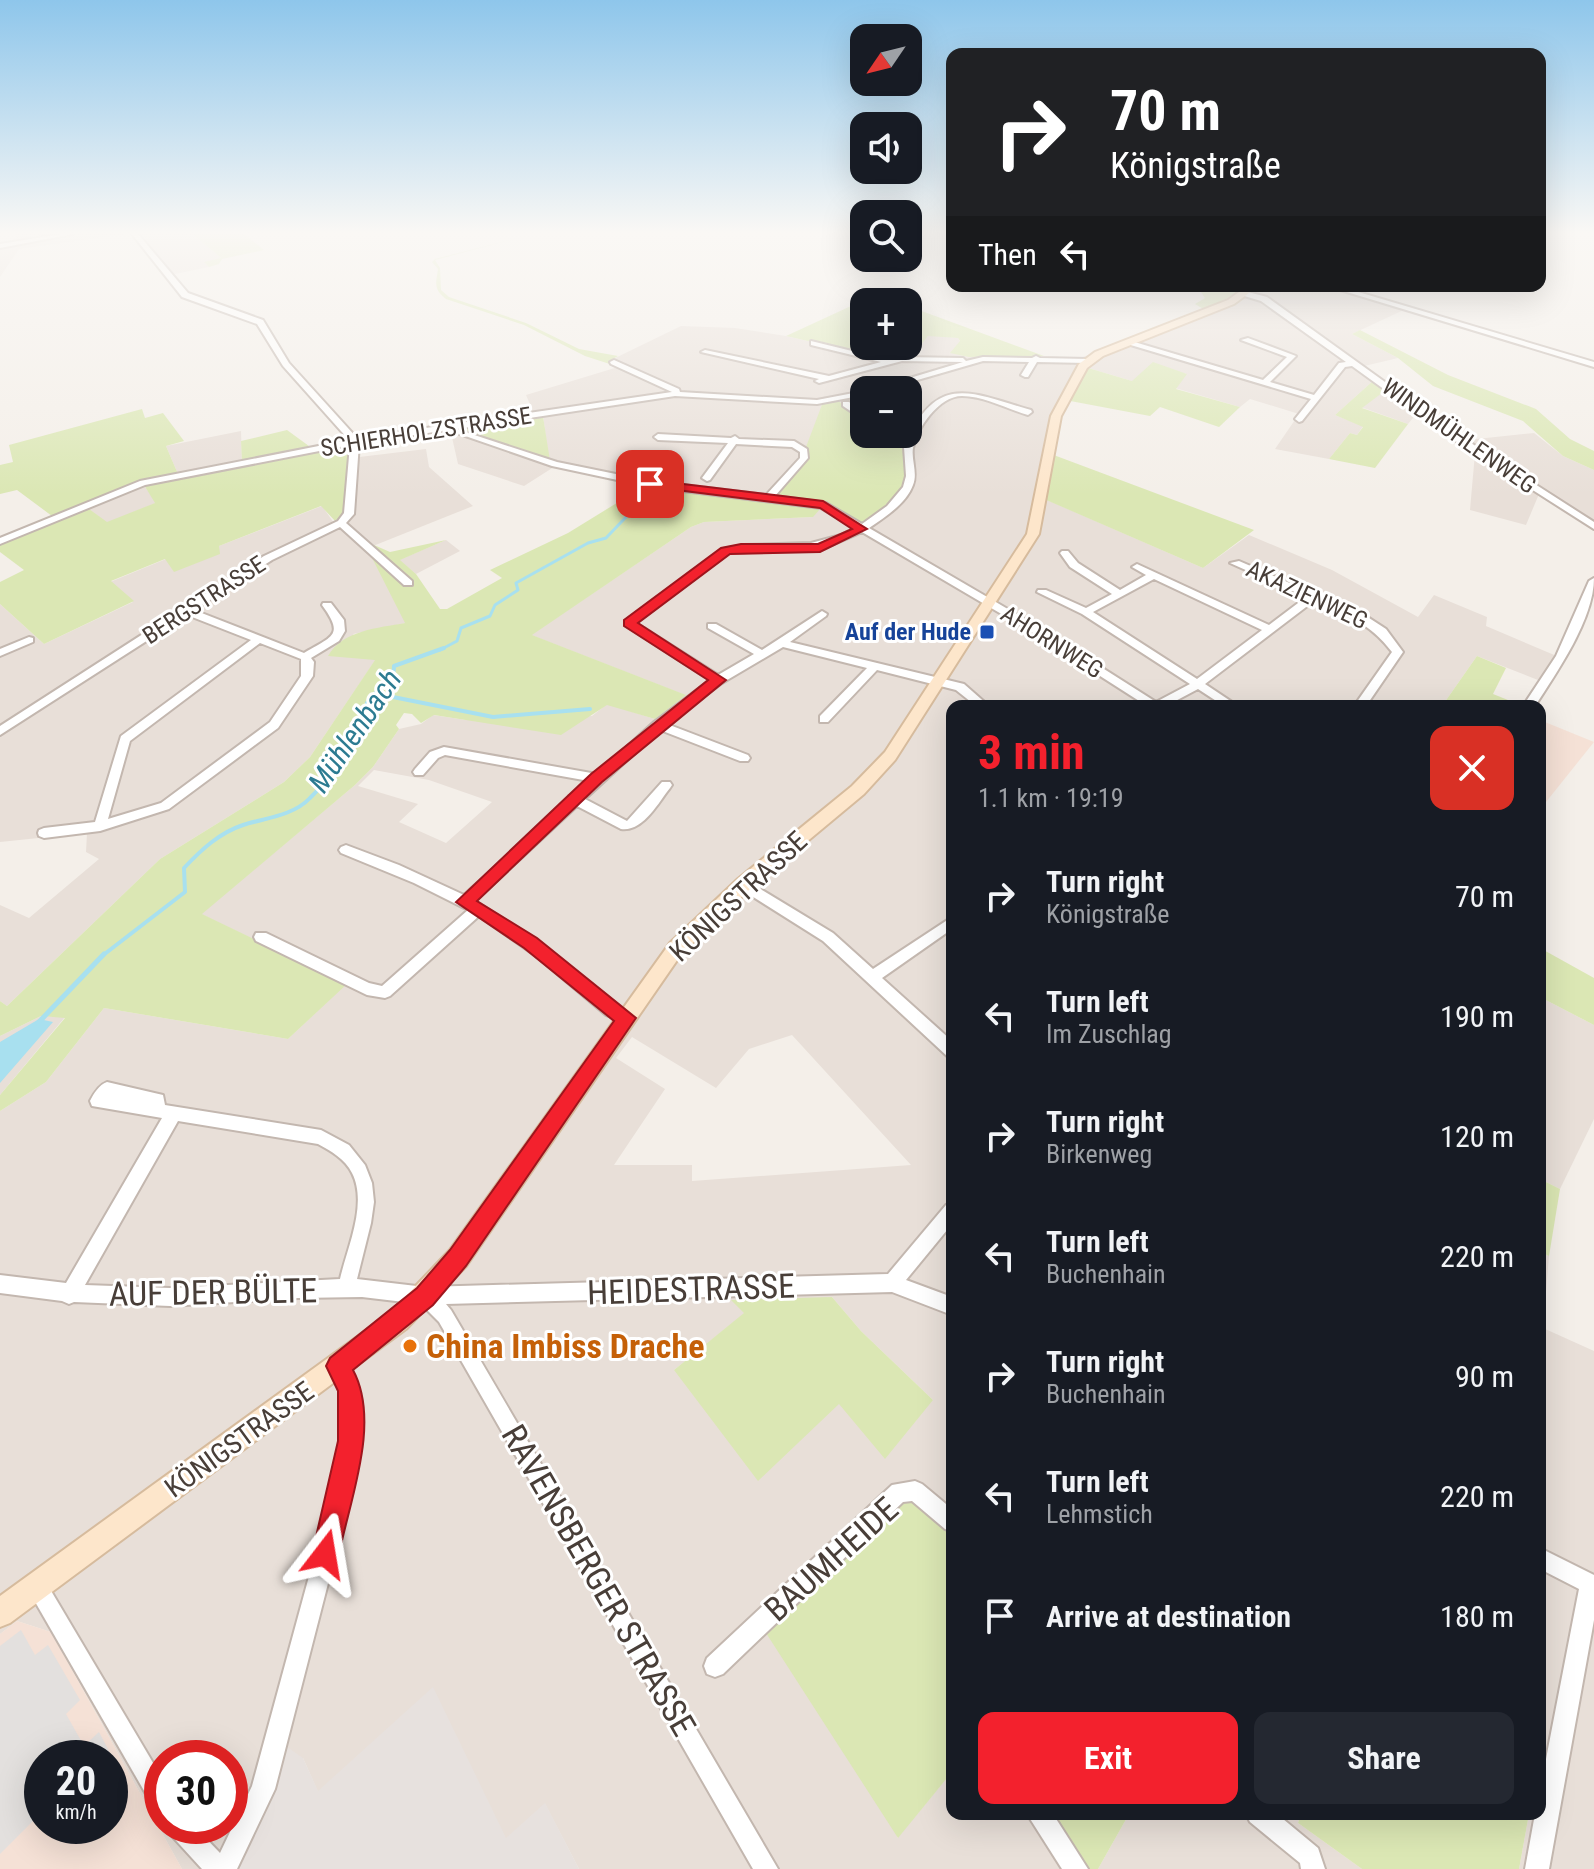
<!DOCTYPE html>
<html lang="en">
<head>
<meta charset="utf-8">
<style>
  :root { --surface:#171b24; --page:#242831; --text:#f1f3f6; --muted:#9ea1a6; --accent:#f3212d }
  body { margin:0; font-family:"Roboto Condensed",sans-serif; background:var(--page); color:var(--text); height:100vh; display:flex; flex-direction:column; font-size:30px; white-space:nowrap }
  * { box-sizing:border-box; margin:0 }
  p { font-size:26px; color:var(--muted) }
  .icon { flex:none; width:44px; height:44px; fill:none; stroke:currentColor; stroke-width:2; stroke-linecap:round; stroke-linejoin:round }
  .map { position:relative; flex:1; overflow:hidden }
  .drawer { position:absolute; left:946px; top:700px; width:600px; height:1120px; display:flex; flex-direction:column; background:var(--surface); border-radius:16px; box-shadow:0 8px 32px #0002 }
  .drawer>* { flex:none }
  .banner { position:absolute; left:946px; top:48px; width:600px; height:244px; border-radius:16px; box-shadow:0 8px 32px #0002; background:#202124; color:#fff; overflow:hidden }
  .needle { width:52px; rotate:235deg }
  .controls { position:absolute; left:850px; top:24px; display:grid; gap:16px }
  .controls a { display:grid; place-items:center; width:72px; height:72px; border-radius:16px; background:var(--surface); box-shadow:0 8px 32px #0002; font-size:40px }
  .speed { position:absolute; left:24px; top:1740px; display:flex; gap:16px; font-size:40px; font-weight:700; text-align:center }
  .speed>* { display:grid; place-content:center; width:104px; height:104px; border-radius:50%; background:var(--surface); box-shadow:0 8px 32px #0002; line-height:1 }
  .speed small { font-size:20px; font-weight:400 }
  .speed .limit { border:12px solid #d22; background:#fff; color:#111 }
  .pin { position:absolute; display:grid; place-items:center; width:68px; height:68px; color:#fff; margin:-34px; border-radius:16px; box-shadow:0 4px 12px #0006 }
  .me { position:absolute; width:88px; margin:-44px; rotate:14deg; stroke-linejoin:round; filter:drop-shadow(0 0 6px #0008) }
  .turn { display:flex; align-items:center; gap:28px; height:168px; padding:0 32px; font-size:36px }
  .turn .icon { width:104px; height:104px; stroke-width:2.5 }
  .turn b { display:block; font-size:56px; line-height:68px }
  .then { display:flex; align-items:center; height:76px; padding:0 32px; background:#0003; gap:16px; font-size:30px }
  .round { display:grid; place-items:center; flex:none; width:84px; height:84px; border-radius:16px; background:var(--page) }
  .headline { display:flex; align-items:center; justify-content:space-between; height:136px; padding:0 32px }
  h1 { font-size:48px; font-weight:700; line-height:60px; color:var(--accent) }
  .action { display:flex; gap:16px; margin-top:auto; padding:16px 32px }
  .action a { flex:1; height:92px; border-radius:16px; background:var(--accent); color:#fff; font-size:32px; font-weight:700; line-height:92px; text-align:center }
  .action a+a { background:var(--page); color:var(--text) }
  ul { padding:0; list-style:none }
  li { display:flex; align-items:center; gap:24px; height:120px; padding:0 32px }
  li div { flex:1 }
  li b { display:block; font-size:30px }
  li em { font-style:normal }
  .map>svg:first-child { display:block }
</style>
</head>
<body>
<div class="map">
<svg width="1594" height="1869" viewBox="0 0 1594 1869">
  <rect width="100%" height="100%" fill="#f4efe9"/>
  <!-- residential -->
  <g fill="#e8dfd8" fill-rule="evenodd">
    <polygon points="16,234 125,234 19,249 0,277 0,247 15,245"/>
    <polygon points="138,234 193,234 222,259 205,263 209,267 170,275"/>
    <path d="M1240 286H1333L1408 308 1352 334 1398 358 1356 368 1374 380 1335 415 1363 426 1357 435 1350 433 1329 459 1275 449 1299 414 1250 399 1240 407 1175 388 1186 373 1132 381 1085 367 1058 416 1045 499 1203 568 1249 535 1332 570 1418 617 1434 595 1487 617 1486 626 1559 657 1548 684 1477 656 1442 706H952V1535L937 1519 897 1838 952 1772V1814H1054L1087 1869H579L545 1804 506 1839 318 1792 303 1758 237 1869H182L51 1632 17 1621 0 1634V1111L46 1082 104 1008 288 1039 346 984 201 914 355 785 373 767 399 729 421 724 433 715 466 720 592 716 607 704 655 719 685 695 531 635 691 527 704 522 813 517 557 465 524 486 458 464 451 433 462 432 549 461 543 415 535 416 526 395 618 367 609 361 681 326 735 328 786 336 877 357H912L928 336H939L958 338 969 357H1083L1228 301ZM864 390H908V434H888L807 458 864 418ZM374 770 429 780 492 802 446 843 399 822 418 804 358 786ZM792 1035 911 1165 692 1181V1165H614L665 1089 616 1058 632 1037 716 1088 749 1049ZM832 1297 861 1331 933 1400 839 1404 674 1370 745 1313ZM162 1758H230V1826H162Z"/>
    <polygon points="1386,390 1417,413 1408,424 1361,407"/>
    <polygon points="241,431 242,462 178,474 166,446"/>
    <polygon points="1534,433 1563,456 1594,470 1594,529 1539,494 1526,525 1470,510 1475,453 1484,452 1467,440"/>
    <polygon points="426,449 429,467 473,506 368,548 406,623 353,634 376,659 310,757 284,782 160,859 7,1006 0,1001 0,905 29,918 99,859 86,852 87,833 0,842 0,604 44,644 133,602 110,582 166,559 174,571 219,546 322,506 334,523 351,458"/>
    <polygon points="144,485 156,503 107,523 85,506"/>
    <polygon points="446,540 460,551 416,574 399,560"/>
    <polygon points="1540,997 1594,1025 1594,1119 1560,1189 1540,1179"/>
    <polygon points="41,1016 65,1017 0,1095 0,1036"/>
    <polygon points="1540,1252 1549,1256 1543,1328 1594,1351 1594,1869 1519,1869 1529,1814 1540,1814"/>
    <polygon points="1129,1814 1301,1814 1298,1823 1362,1869 1098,1869"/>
  </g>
  <!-- commercial -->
  <g fill="#f5e1d6" fill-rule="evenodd">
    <polygon points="1540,720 1594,742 1546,802 1540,799"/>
    <path d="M17 1621 51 1632 182 1869H0V1634ZM42 1758H110V1826H42Z"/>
  </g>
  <!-- industrial -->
  <polygon fill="#e7e1de" points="433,1687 506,1838 545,1803 579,1869 237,1869 248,1849 283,1744 303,1758 318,1791"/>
  <!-- green -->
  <g fill="#dbe7b4">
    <polygon points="193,234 244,234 264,250 222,259 219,264 209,267 204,262 221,258"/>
    <path d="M533 234 435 260 440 268 441 290 449 297 526 323 579 349 618 356 609 361 619 367 585 356 524 325 446 299C433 289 436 282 438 269L432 262 435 259Z"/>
    <polygon points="1156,286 1240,286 1241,291 1205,310 1195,304 1205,298 1201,292 1182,287 1159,292"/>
    <polygon points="877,294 898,302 864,302 864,346 908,346 908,306 1044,356 969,357 950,353 960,341 958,338 928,336 921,345 911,344 906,351 916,353 912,357 877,357 786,336"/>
    <polygon points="1360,330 1448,375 1536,409 1570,439 1594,451 1594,470 1563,456 1523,421 1433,386 1398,358 1352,334"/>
    <polygon points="1153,362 1187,374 1176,389 1240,407 1219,427 1160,407 1150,416 1065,400 1085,367 1132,381"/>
    <polygon points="1374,380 1386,390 1362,408 1408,424 1375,468 1329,459 1350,433 1357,435 1363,427 1335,415"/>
    <path d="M838 401 864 418V434H888L907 446C911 497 899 495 863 525L824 503 775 495 806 458V447L823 402Z"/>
    <polygon points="142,409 145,418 163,413 184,441 166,446 178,474 122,487 52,516 17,490 0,494 0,465 13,462 9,445"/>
    <polygon points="543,416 550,461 461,432 465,429"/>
    <polygon points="287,430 313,449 242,462 241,441"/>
    <polygon points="343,445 350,446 346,514 337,523 321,506 219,546 220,554 174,572 165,559 111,581 134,601 44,644 0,604 0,582 24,570 0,552 0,544 85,506 107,522 155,503 144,485"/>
    <polygon points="1051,454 1254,530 1203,568 1044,499"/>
    <path d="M646 485 821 508 813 517 704 522 691 527 532 635 686 695 655 719 607 705 561 735 434 715 421 723 412 714 404 713 396 725 399 729 373 767 355 785 202 914 347 984 288 1039 104 1008 46 1082 0 1111V1095L65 1018 41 1016 0 1036V1001L7 1006 160 859 284 782 310 757 375 660 328 656C343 630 378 628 405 623L367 548 374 545 390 552 446 540 400 560 416 574 440 609H447L502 578 490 570 568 533Z"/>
    <polygon points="1477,656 1506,668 1493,694 1523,706 1442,706"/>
    <polygon points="1540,948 1594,978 1594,1025 1540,997"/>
    <polygon points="1540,1179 1560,1189 1549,1256 1540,1252"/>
    <polygon points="832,1297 861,1331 933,1400 885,1459 839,1404 758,1481 674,1370 744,1313 731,1300"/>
    <polygon points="903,1500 915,1502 952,1535 952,1772 898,1838 766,1633"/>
    <polygon points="1054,1814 1129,1814 1098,1869 1087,1869"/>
    <polygon points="1301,1814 1529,1814 1519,1869 1362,1869 1298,1823"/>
  </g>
  <!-- parking -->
  <polygon fill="#e3e0de" points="21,1630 35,1655 48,1645 80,1700 66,1714 84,1746 99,1732 118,1768 110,1775 110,1758 42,1758 42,1812 0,1854 0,1646"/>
  <!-- water -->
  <polygon fill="#a8e0ef" points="39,1019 53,1022 0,1083 0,1042"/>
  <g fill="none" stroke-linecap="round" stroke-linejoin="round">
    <!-- stream-far2 -->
    <polyline stroke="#a8e0ef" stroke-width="3" points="440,650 457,641 461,628 490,616 495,605 518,590 516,583 588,543 606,538 627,516 652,502 656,491"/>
    <!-- stream-far1 -->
    <g stroke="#a8e0ef" stroke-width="4">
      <polyline points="367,703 393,697 493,717 590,709"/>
      <path d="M102 956 185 892 184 868C201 850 219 833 243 825 265 818 293 816 310 798 321 787 334 774 342 761 359 732 360 694 393 681L394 666 444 648"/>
    </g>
    <!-- stream -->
    <polyline stroke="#a8e0ef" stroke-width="5" points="38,1023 104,954"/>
    <!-- street casing -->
    <g stroke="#c3b7af" stroke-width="4">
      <g id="street">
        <polygon points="61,234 73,234 0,248 0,244"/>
        <path d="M132 234H138L188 293 263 320 289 363 357 438 672 392 611 364 610 362 614 360 679 389 680 392 817 400 864 391V395L817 404 675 396 456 429 557 462 650 481 766 495 800 458V452L792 447 736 444 710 480 707 481 702 478 728 443 658 440 654 437 658 434 731 438 735 436 739 439 794 441 807 449 808 458 775 496 826 503 862 524 887 506 903 487 906 476 904 447 886 434H896L907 441C938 371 974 394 1031 410L1032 412 1028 415C1007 409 984 396 962 396 939 396 917 428 913 448 911 460 918 473 913 485 906 504 885 517 869 528L1030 622 1156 702 1190 684 1082 614 1037 592 1038 590H1046L1086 608 1112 594 1070 567 1060 553 1062 551H1068L1078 563 1120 590 1146 575 1132 567 1137 564 1269 625 1306 597 1230 563 1239 561 1366 616 1386 629 1403 652 1366 706H1354L1392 652C1369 622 1348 616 1314 601L1205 684 1238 706H1224L1198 689 1166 706H1147L1022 626 862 532 832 545 811 549 729 553 636 623 718 675 754 654 708 628V624H716L762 650 822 611 827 614 826 616 790 642 964 684 989 706H976L956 690 877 670 828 722H820V716L867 668 783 647 722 683 667 724 748 755 750 758 748 761H740L660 730 585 799 627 821 662 782H670L672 785 670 788C658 803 643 832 621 829L577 806 475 901 536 940 616 1007 632 1014 634 1018 632 1022 627 1024 606 1015 536 956 479 916 390 996 385 998 367 995 256 941 254 937 256 933H266L369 983 382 986 468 910 414 883 341 853 339 850 341 847 346 845 399 865 464 895 568 801 569 796 574 795 589 781 445 755 438 758 423 775H415L413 772 415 769 430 752 444 747 597 774 654 722 710 680 625 625V621L723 549 744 545 811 543 841 535 855 528 821 508 650 487 552 466 448 430 359 443 354 514 346 523 412 581V585H404L340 527 272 560 194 610 304 653C332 636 345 636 322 605L323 603H331L344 620 345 631 339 641 311 658 314 662 313 676 278 728 169 809 100 831 44 838 39 836 38 833 39 830 44 828 95 822 121 736 251 640 187 615 0 735V726L264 556 338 521 344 513 350 445 145 485 0 544V538L140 481 349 440 283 366 257 324 182 297ZM1154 579 1262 630 1197 679 1093 612ZM260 643 301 659V676L270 722 161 803 108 819 130 741Z"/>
        <polygon points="1327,286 1338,286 1594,362 1594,367"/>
        <polygon points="1244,291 1267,297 1460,436 1594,522 1594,529 1454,440 1352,366 1345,367 1302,421 1299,422 1295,419 1311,399 1124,343 1131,341 1263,380 1287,357 1241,340 1248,338 1296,356 1270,382 1314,395 1339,363 1346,362 1261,301 1241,295"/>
        <polygon points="811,341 889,360 902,357 963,358 966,361 983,357 1032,358 1036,356 1040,358 1088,359 1092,361 1088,363 1037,362 1028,377 1025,377 1021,375 1029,362 983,361 883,390 870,390 963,362 902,361 819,383 815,381 819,379 701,352 705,350 829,376 881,362 811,345"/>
        <polygon points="843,402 849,402 864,413 864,420 843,406"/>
        <path d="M1594 578C1594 619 1557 672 1535 706H1523L1556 656 1589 581Z"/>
        <polygon points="29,637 33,638 33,642 0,656 0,649"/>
        <polygon points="744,879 833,933 873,969 952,917 952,929 882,978 952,1041 952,1058 947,1056 823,941 739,888 737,884 739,880"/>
        <path d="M107 1082 163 1095 165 1105 321 1130 349 1145 365 1165 372 1183 374 1202 371 1223 357 1279 425 1287 888 1274 946 1205 952 1203V1224L906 1280 952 1297V1315L892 1292 446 1304 451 1310 778 1869H753L439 1322 421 1304 362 1297 298 1298 170 1306 74 1302 69 1304 62 1301 0 1293V1275L66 1283 162 1118 92 1106 90 1101C94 1093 99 1085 107 1082ZM178 1121 318 1144C331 1151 345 1159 352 1173 368 1204 347 1248 340 1279L170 1288 85 1285Z"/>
        <polygon points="338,1357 345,1359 359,1389 360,1441 343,1525 275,1789 237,1869 202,1869 170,1834 166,1826 194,1826 220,1853 252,1786 323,1525 340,1441 341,1390 329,1366 331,1359"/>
        <polygon points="915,1481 922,1484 952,1509 952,1532 945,1529 912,1501 903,1502 723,1674 715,1677 707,1674 704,1666 707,1658 892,1485"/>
        <polygon points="1540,1548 1594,1575 1594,1620 1549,1869 1525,1869 1535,1814 1540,1814 1540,1790 1579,1589 1540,1569"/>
        <polygon points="37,1575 44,1579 162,1778 162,1812 154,1808 30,1593 26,1586 30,1579"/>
        <polygon points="1027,1814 1053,1814 1088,1869 1062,1869"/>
        <polygon points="1246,1814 1277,1814 1318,1848 1325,1869 1301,1869 1300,1863 1250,1822"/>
      </g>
    </g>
    <!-- secondary casing -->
    <g stroke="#d6bb9d" stroke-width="4">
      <polygon id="secondary" points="1239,286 1249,286 1249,293 1234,304 1103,356 1087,368 1061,416 1039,534 895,760 864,794 750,889 682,953 466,1266 406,1329 10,1623 0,1627 0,1596 390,1313 450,1250 670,943 738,879 852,786 885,752 1027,534 1051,416 1079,364 1095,352 1228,300 1239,292"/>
    </g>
    <!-- street -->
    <use href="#street" fill="#fff" fill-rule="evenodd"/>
    <!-- secondary -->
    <use href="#secondary" fill="#fde6cb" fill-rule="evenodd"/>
  </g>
  <!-- sky -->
  <linearGradient id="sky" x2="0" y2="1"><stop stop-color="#8ec6eb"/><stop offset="0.47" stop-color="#faf8f5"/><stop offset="1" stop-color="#faf8f5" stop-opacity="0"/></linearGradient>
  <rect width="1594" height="495" fill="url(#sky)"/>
  <!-- route -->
  <path fill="#f3212d" stroke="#9e151d" stroke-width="2" d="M650 480 823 501 867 529 820 552 730 554 638 623 726 680 602 782 477 901 537 938 636 1018 466 1266 433 1305 353 1370C381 1422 350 1499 339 1554L335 1563 325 1567 316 1563 312 1554 338 1441V1391L326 1366 330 1358 417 1288 450 1250 614 1021 524 948 456 902 591 774 708 680 624 626V620L721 548 741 544H818L852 529 820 508 645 486V481Z"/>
  <!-- markers -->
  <rect fill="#1a4fb4" stroke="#fff" stroke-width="3" x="979" y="624" width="16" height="16" rx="4"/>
  <circle fill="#e8710a" stroke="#fff" stroke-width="3" cx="410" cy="1346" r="8"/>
  <g text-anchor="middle" stroke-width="6" stroke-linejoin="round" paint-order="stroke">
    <!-- far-street labels -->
    <g font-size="24" fill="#483e38" stroke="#fff">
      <text transform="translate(426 432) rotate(-9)" y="8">SCHIERHOLZSTRASSE</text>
      <text transform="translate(1459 436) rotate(35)" y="8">WINDMÜHLENWEG</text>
      <text transform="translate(1307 595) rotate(25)" y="8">AKAZIENWEG</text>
      <text transform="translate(204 600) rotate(-33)" y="8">BERGSTRASSE</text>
      <text transform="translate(1052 642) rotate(32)" y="8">AHORNWEG</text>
    </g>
    <!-- far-transit labels -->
    <g font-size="24" font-weight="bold" fill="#164399" stroke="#fff" text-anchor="end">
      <text x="971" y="640">Auf der Hude</text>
    </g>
    <!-- street labels -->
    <g font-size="28" fill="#483e38" stroke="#fff">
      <text transform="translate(738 896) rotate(-43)" y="10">KÖNIGSTRASSE</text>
      <text transform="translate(239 1439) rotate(-36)" y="10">KÖNIGSTRASSE</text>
    </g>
    <!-- water labels -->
    <g font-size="30" font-style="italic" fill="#2c7b91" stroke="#fff">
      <text transform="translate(355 731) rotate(-56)" y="10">Mühlenbach</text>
    </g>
    <!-- near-street labels -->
    <g font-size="34" fill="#483e38" stroke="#fff">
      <text transform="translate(691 1289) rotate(-2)" y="12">HEIDESTRASSE</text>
      <text transform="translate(213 1292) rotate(-1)" y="12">AUF DER BÜLTE</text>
      <text transform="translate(831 1559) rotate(-42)" y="12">BAUMHEIDE</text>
      <text transform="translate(599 1580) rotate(60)" y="12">RAVENSBERGER STRASSE</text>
    </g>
    <!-- near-food labels -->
    <g font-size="34" font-weight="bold" fill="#c56008" stroke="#fff" text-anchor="start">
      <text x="426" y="1358">China Imbiss Drache</text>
    </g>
  </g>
</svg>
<div class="controls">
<a><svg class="needle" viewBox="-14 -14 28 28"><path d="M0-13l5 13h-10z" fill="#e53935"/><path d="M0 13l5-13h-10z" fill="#9ea1a6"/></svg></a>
<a><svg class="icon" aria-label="sound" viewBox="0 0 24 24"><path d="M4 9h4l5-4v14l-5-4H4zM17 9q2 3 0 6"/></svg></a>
<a><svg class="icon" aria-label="search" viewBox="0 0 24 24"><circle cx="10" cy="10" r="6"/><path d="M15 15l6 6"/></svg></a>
<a>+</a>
<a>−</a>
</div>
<div class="speed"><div>20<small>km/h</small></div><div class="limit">30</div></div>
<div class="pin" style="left:650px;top:484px;background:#d93025"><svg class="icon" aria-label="arrive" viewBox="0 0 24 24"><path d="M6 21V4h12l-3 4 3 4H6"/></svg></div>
<svg class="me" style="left:325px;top:1554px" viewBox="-20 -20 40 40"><path d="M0-17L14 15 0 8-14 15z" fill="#f3212d" stroke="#fff" stroke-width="4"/></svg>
<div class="banner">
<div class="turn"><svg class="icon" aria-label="right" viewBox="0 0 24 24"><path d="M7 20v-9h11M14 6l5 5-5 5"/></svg><div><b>70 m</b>Königstraße</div></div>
<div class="then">Then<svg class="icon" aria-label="left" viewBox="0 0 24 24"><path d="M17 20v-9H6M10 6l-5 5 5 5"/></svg></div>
</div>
<section class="drawer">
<div class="headline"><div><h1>3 min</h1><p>1.1 km · 19:19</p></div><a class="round" style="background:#d93025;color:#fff"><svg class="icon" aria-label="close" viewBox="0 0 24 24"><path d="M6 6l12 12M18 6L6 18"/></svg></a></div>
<ul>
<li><svg class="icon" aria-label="right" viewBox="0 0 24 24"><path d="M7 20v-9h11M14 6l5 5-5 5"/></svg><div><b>Turn right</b><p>Königstraße</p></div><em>70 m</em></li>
<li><svg class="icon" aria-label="left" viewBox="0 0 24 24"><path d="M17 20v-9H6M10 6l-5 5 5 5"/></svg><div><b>Turn left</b><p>Im Zuschlag</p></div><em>190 m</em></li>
<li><svg class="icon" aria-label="right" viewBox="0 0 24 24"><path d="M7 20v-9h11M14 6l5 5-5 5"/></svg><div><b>Turn right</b><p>Birkenweg</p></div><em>120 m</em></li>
<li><svg class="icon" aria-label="left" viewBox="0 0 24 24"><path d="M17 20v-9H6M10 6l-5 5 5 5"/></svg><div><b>Turn left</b><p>Buchenhain</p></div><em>220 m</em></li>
<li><svg class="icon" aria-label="right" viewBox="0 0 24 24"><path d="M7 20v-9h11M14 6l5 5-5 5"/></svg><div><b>Turn right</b><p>Buchenhain</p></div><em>90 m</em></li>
<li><svg class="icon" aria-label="left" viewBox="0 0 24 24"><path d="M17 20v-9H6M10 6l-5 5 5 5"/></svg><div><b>Turn left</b><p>Lehmstich</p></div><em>220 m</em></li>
<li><svg class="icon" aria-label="arrive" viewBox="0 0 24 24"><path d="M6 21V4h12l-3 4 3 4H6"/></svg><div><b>Arrive at destination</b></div><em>180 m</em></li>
</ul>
<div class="action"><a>Exit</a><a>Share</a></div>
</section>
</div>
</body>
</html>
